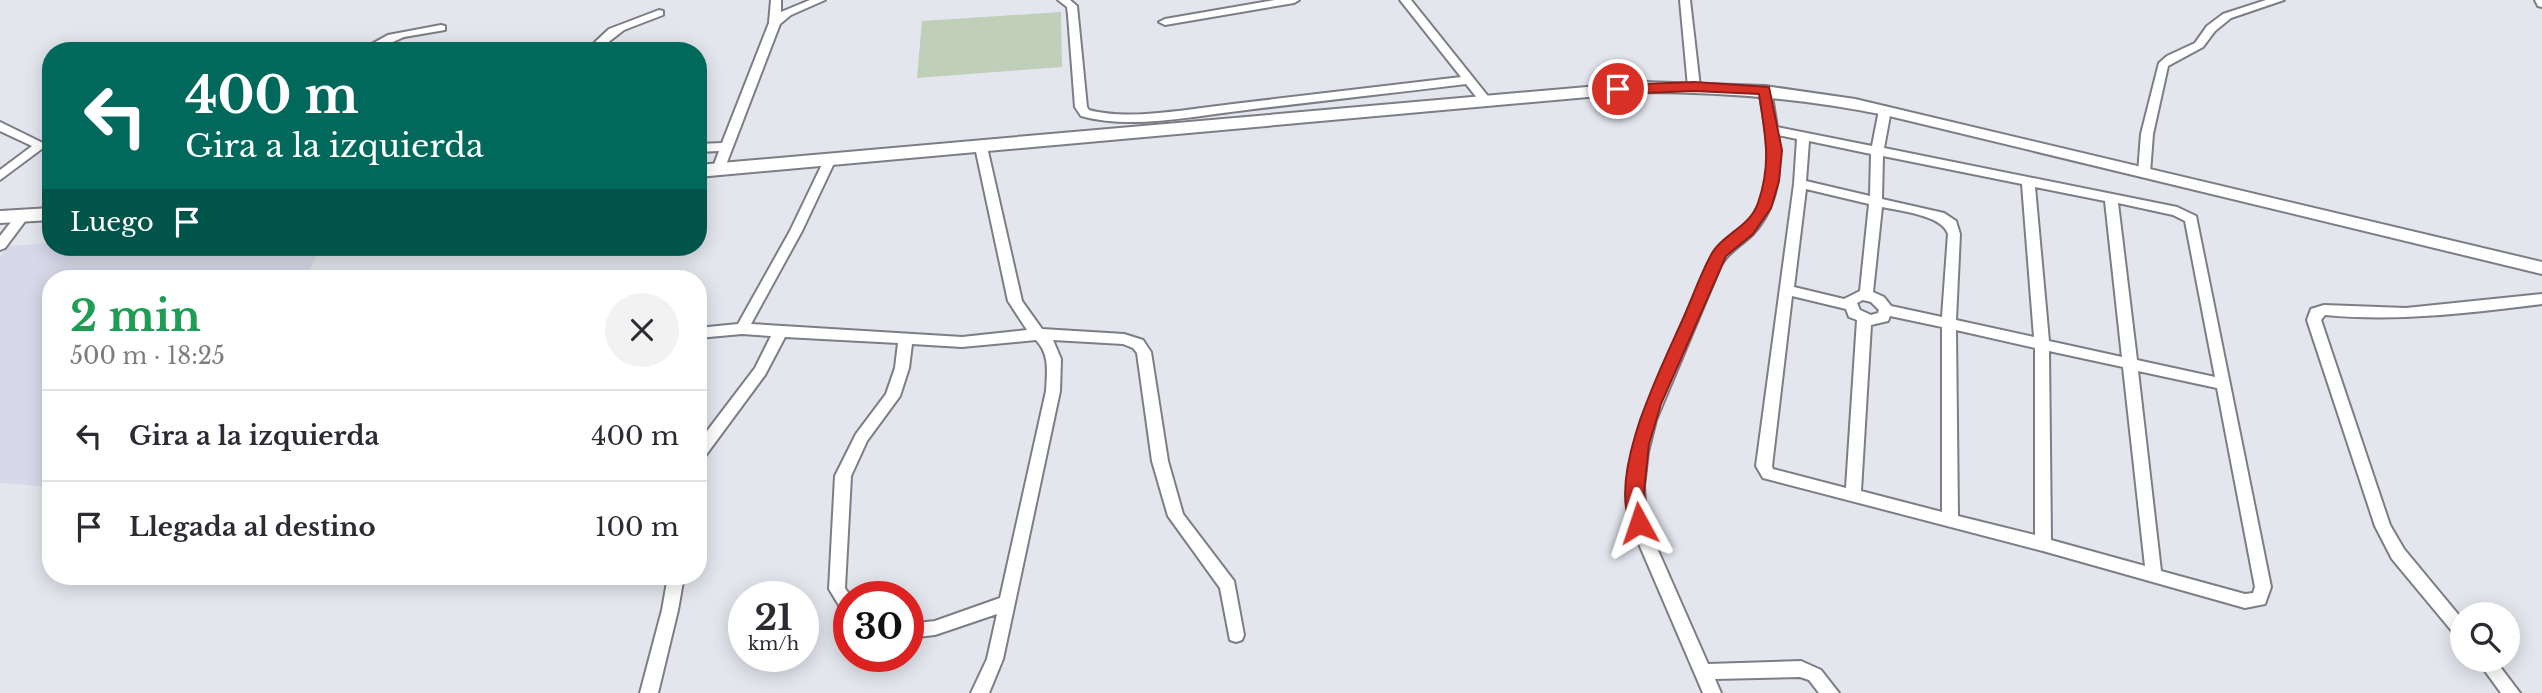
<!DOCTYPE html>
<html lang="es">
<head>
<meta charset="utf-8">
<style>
  :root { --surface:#fff; --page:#f2f2f3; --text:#2b2b33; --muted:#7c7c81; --line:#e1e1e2 }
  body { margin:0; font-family:"Libre Baskerville",serif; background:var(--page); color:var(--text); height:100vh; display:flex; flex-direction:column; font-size:26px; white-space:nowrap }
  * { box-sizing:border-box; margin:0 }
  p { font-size:23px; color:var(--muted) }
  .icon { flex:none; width:38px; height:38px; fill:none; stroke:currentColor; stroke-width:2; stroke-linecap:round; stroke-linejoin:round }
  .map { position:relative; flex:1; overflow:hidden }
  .side { position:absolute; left:42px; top:270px; width:665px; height:315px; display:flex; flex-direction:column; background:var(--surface); border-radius:28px; box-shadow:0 4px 18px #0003 }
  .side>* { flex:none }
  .hud { position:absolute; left:42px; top:42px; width:665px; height:214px; border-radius:28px; box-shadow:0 4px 18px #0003; background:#00695c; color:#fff; overflow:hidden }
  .controls { position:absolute; left:2450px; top:602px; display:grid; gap:14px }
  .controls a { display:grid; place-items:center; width:70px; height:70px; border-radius:50%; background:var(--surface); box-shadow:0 4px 18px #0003; font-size:35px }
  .speed { position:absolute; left:728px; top:581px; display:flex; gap:14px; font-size:35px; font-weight:700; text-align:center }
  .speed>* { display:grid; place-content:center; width:91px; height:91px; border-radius:50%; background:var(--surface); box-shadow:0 4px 18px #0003; line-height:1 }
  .speed small { font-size:18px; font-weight:400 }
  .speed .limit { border:10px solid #d22; background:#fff; color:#111 }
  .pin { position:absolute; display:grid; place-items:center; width:60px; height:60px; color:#fff; margin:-30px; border:4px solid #fff; border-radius:50%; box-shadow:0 2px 7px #0007 }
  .me { position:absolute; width:77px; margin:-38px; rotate:355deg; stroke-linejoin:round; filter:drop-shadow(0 0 5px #0008) }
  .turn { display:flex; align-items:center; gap:24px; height:147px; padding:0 28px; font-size:32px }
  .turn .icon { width:91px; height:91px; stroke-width:2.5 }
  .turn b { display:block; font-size:49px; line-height:60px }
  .then { display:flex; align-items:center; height:66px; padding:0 28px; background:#0003; gap:14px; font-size:26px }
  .round { display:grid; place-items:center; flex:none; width:74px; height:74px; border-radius:37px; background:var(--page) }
  .head { display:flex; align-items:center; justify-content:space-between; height:119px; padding:0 28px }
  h1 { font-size:42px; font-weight:800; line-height:52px; color:#1e9e55 }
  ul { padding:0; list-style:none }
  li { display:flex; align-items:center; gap:21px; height:91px; padding:0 28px; border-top:2px solid var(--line) }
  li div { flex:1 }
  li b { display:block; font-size:26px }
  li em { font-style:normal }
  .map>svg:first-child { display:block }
</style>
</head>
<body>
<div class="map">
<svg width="2542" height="693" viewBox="0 0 2542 693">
  <rect width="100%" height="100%" fill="#e4e6ee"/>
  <!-- built -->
  <polygon fill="#d7d9e9" points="51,243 51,247 321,247 305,278 51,278 51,487 0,483 0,256 9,246"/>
  <!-- green -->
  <polygon fill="#c0cfb9" points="1061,12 1062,67 917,78 922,21"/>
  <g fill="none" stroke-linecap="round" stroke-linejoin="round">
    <!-- minor casing -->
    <g stroke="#7c7d85" stroke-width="4">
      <g id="minor">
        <polygon points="771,0 781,0 781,12 810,0 825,0 791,15 780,24 724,170 722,173 714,173 712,170 719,151 698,152 698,144 722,143 769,23"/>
        <path d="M1058 0H1070L1077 6 1087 107 1089 110C1128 121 1191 109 1233 104 1309 95 1385 86 1461 77L1400 0H1411L1491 100 1489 103H1481L1466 84C1393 93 1320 101 1246 110 1195 116 1131 130 1081 116L1075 107 1068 15 1067 7Z"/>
        <polygon points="1275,0 1299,0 1294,3 1165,25 1159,22 1165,19"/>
        <polygon points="1680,0 1690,0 1700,87 1694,91 1688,87"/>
        <polygon points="2266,0 2284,0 2231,18 2215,31 2203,47 2168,66 2153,134 2150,173 2148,176 2140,176 2138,173 2141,134 2159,63 2167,56 2195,43 2207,26 2223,14"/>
        <polygon points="2535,0 2542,0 2542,7 2538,6"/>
        <polygon points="659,10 663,11 663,15 624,30 606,44 607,51 595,51 594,43 609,29"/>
        <polygon points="441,25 445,26 445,30 404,37 373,51 359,51 388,35"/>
        <path d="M1765 86 1771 90 1777 127 1872 146 1879 110 1885 106 1891 110 1884 148 2177 207 2196 216 2271 587 2265 604 2245 608 2043 551 1763 478 1756 466 1794 184 1797 139 1778 135C1782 171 1778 207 1753 234 1742 245 1729 251 1721 265L1656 420 1648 452 1644 486 1646 523 1708 664 1801 661 1821 670 1839 693H1819L1809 680 1800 677 1715 679 1721 693H1703L1630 523 1629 486 1633 452 1641 420 1707 265C1717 248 1732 240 1745 226 1778 189 1767 135 1759 90ZM1809 141 1871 154 1870 196 1806 181ZM1883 156 2022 184 2034 337 1956 320 1960 234 1956 221 1944 213 1882 199ZM2035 187 2105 201 2122 357 2049 341ZM1806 189 1869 204 1860 291 1844 299 1794 287ZM2118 203 2173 215 2185 221 2215 377 2137 360ZM1882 207C1900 211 1942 215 1948 234L1942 317 1891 306 1884 297 1873 292ZM1792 296 1846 309 1849 317 1857 320 1846 488 1773 469 1772 466ZM1863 300 1871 302 1879 310 1878 313 1871 315 1860 310 1857 303ZM1890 316 1942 327V512L1861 491 1871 325 1888 321ZM1956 330 2035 348V535L1958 516ZM2049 351 2123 367 2145 566 2051 540ZM2138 371 2217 388 2255 587 2253 593 2245 594 2161 571Z"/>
        <polygon points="0,122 47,145 0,180 0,170 32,146 0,131"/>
        <path d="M981 143 987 147 1022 301 1042 329 1124 334 1143 340 1151 352 1168 461 1183 514 1234 581 1244 635 1242 640 1236 642 1230 640 1220 588 1168 516 1152 461 1137 353 1133 348 1123 344 1053 340 1061 359 1060 391 1003 659 989 693H971L987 659 997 614 935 635 908 638V624L935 621 1000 598 1046 391C1047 371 1050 355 1036 340L962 347 912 344 909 368 900 396 867 441 851 476 845 588 851 597H849V614L843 612 829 589 835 476 856 434 886 394 895 368 898 343 785 337 765 375 703 459 698 461V443L755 368 771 336 742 334 698 338V328L738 324 790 231 826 156 830 155 836 159 802 231 751 324 962 337 1027 330 1008 301 975 147Z"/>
        <polygon points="23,212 29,216 5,248 0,250 0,236 18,213"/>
        <path d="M2542 294V304C2469 313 2398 322 2325 315L2321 320 2390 525 2404 549 2462 619V638L2456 636 2392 559 2375 526 2307 320 2311 309 2324 305 2406 308Z"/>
        <polygon points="668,576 684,576 678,610 658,693 640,693 662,610"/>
        <polygon points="2477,660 2495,660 2520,693 2501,693"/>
      </g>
    </g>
    <!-- major casing -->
    <g stroke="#7c7d85" stroke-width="4">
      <g id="major">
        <path d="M1644 82 1765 86 1855 99 2542 262V274L1885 115C1805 99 1726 92 1644 92L698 177V165Z"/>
        <polygon points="51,208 51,220 0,223 0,211"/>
      </g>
    </g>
    <!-- minor -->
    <use href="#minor" fill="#fff" fill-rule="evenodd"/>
    <!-- major -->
    <use href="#major" fill="#fff" fill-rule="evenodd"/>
  </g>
  <!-- route -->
  <path fill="#d93025" stroke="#8d1f18" stroke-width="2" d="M1694 82 1769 87 1782 150 1779 181 1771 208 1753 234 1726 256 1661 404 1649 444 1644 492 1647 523 1645 528 1639 530 1632 528C1606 476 1660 370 1682 321 1692 299 1700 275 1712 253 1723 234 1750 227 1758 203 1772 163 1765 134 1759 94L1694 91 1618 94 1611 89 1618 85Z"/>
</svg>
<div class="controls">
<a><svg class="icon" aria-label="search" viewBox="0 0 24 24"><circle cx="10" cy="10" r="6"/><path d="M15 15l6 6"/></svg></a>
</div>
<div class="speed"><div>21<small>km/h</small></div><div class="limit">30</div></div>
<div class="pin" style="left:1618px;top:89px;background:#d93025"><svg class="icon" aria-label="arrive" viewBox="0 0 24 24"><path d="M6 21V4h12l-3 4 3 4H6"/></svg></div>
<svg class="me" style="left:1639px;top:523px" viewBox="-20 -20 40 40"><path d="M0-17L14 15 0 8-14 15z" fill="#d93025" stroke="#fff" stroke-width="4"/></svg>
<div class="hud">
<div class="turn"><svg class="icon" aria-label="left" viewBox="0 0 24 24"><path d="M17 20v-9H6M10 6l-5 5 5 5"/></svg><div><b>400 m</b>Gira a la izquierda</div></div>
<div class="then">Luego<svg class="icon" aria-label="arrive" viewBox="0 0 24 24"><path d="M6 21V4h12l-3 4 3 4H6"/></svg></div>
</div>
<section class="side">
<div class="head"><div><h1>2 min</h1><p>500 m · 18:25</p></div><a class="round"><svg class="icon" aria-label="close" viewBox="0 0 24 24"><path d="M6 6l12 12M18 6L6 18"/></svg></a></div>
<ul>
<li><svg class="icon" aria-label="left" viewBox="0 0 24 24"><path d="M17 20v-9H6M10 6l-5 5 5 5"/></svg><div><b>Gira a la izquierda</b></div><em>400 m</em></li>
<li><svg class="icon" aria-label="arrive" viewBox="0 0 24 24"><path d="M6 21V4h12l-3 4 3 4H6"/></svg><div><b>Llegada al destino</b></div><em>100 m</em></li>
</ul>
</section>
</div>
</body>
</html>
